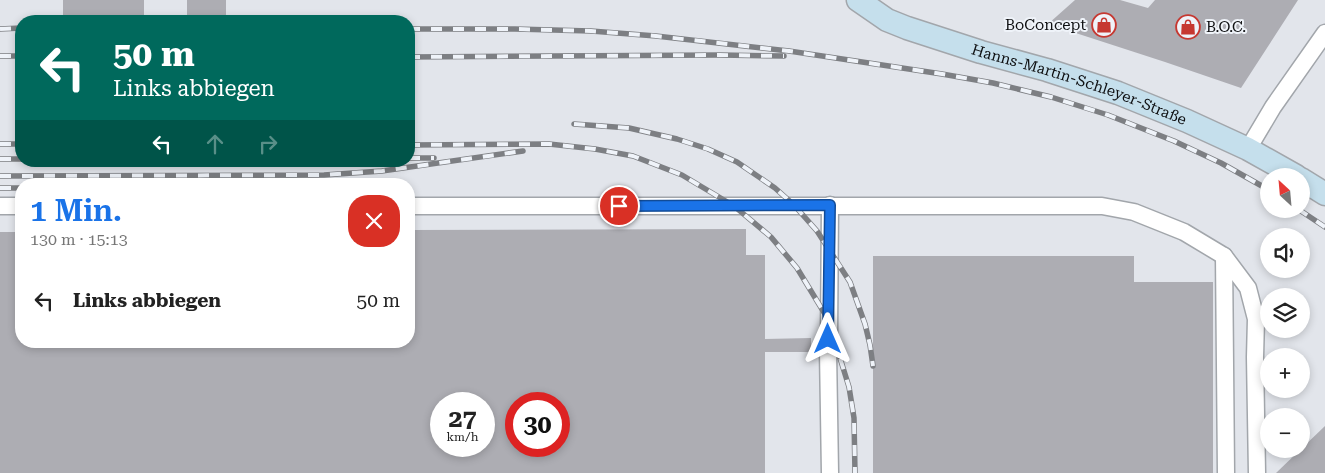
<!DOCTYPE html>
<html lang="de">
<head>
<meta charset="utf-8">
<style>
  :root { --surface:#fff; --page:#f6f6f6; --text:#222; --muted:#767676; --accent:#1a73e8 }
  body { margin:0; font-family:"Roboto Serif",serif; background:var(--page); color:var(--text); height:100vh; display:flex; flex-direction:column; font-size:19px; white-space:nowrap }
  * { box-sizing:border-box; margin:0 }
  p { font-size:16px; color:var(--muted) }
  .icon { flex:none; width:28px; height:28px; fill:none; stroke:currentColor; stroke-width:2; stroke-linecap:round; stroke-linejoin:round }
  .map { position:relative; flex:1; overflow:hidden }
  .drawer { position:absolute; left:15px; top:178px; width:400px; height:170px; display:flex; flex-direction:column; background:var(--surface); border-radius:20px; box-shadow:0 2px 8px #0003 }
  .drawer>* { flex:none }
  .banner { position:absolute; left:15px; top:15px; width:400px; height:152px; border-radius:20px; box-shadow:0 2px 8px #0003; background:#00695c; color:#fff; overflow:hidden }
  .needle { width:32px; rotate:334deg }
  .fabs { position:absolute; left:1260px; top:168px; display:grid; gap:10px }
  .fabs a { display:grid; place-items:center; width:50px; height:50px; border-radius:50%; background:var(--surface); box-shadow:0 2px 8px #0003; font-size:25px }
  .speed { position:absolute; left:430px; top:392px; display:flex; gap:10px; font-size:25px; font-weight:700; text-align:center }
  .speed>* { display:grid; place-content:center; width:65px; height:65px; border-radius:50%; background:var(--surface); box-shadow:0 2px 8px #0003; line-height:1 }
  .speed small { font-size:12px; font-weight:400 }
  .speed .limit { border:8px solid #d22; background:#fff; color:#111 }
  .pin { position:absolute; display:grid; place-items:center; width:42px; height:42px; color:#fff; margin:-21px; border:2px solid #fff; border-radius:50%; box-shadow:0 1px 5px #0007 }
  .me { position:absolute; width:55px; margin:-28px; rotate:0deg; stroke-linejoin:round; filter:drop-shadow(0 0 4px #0008) }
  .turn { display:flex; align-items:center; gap:18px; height:105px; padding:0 15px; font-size:22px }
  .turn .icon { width:65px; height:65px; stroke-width:2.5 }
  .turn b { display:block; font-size:35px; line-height:42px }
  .lanes { display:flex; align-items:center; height:48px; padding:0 15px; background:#0003; justify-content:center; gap:25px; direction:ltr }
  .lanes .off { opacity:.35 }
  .round { display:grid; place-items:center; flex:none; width:52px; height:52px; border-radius:20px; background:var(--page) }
  .headline { display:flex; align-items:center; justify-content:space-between; height:85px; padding:0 15px }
  h1 { font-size:30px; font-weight:600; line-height:38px; color:var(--accent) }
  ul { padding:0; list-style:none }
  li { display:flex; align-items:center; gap:15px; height:75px; padding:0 15px }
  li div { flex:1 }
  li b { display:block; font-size:19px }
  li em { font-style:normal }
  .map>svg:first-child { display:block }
</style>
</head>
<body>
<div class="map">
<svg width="1325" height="473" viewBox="0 0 1325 473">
  <rect width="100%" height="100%" fill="#e2e5eb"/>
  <!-- building -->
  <g fill="#adadb3" fill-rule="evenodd">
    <rect x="63" y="0" width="81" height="17"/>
    <polygon points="187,0 226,0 226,17 187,16"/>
    <polygon points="1075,0 1120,0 1148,8 1155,0 1298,0 1241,88 1165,62 1048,24"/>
    <path d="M746 229V255H765V339L811 338V352H765V473H0V232H21V341H409V230ZM441 404H484V446H441ZM516 404H559V446H516Z"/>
    <polygon points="873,256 1134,256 1134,282 1213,282 1213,473 873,473"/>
    <polygon points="1325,426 1325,473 1276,473"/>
  </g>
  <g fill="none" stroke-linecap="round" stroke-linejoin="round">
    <!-- minor casing -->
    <g stroke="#a2a6ab" stroke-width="19">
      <g id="minor">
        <polyline points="1248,149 1273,107 1325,33"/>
        <polyline points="0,206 21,206"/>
        <polyline points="409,206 1102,206 1134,212 1184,232 1224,256 1248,288 1256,319 1255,357 1257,473"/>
        <polyline points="1224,256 1226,473"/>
        <polyline points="829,339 830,205"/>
        <polyline points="828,351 830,473"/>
      </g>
    </g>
    <!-- secondary casing -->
    <g stroke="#a2a6ab" stroke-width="25">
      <g id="secondary">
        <path id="s1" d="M858 0 887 20 907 28 981 52 1047 70 1118 93 1187 121 1248 149 1296 176"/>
        <polyline points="1301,179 1325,194"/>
      </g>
    </g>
    <!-- minor -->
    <use href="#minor" stroke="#fff" stroke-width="16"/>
    <!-- secondary -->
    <use href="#secondary" stroke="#c5dfec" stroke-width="22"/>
    <!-- rail casing -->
    <g stroke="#7d7f83" stroke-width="5.5">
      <g id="rail">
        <polyline points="0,29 21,28"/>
        <polyline points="409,29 515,29 591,31 656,36 789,51 942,74 993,83 1051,97 1108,115 1174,141 1221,163 1269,190"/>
        <polyline points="0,56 21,56"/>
        <polyline points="409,57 720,55 784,56"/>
        <polyline points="574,124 629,128 677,139 708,149 737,162 775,188 794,205 817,231 850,282 865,324 870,345 873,366"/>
        <polyline points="0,144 21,144"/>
        <polyline points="409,145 549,144 595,149 633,156 682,175 734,206 771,237 797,268 828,319 849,387 854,418 855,473"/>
        <polyline points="409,158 434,158"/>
        <polyline points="0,159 21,159"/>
        <polyline points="0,176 324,175 382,171 523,151"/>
        <polyline points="292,184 310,181"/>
        <polyline points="0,188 21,188"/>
        <polyline points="1298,209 1325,227"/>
      </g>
    </g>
    <!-- rail -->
    <use href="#rail" stroke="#eff3f9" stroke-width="4" stroke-dasharray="11" stroke-linecap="butt"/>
  </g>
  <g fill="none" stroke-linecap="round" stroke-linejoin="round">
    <!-- route casing -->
    <g stroke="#114b97" stroke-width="12">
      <polyline id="route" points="619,206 830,205 828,339"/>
    </g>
    <!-- route -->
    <use href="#route" stroke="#1a73e8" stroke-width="9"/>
  </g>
  <!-- icons -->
  <defs>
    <g id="shop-ring" transform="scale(1.25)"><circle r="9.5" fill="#eff3f9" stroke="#c63831" stroke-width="1.5"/><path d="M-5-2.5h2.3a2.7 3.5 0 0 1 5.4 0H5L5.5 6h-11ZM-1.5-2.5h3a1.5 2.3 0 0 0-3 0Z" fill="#c63831"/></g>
  </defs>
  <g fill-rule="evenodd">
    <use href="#shop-ring" x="1104" y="25"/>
    <use href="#shop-ring" x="1188" y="27"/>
  </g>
  <g text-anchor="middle" stroke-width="4" stroke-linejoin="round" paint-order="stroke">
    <!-- poi labels -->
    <g font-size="15" fill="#0e0f11" stroke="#eff3f9" text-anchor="end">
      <text x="1086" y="30">BoConcept</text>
      <text x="1206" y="32" text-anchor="start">B.O.C.</text>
    </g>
    <!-- street labels -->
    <g font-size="15" fill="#0e0f11" stroke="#eff3f9">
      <text dy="5" stroke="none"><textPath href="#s1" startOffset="238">Hanns-Martin-Schleyer-Straße</textPath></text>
    </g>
  </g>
</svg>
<div class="fabs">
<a><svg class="needle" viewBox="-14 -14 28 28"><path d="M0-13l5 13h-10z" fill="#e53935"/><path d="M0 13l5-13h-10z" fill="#767676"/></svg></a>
<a><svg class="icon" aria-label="sound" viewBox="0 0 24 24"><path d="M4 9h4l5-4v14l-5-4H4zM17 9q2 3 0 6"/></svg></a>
<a><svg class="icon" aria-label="layers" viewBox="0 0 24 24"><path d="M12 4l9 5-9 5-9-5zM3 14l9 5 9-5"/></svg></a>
<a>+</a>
<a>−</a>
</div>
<div class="speed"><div>27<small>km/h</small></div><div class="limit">30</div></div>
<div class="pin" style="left:619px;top:206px;background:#d93025"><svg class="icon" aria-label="arrive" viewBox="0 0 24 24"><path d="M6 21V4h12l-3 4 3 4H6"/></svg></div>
<svg class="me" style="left:828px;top:339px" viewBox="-20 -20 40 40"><path d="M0-17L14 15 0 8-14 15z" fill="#1a73e8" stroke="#fff" stroke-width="4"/></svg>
<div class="banner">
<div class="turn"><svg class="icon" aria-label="left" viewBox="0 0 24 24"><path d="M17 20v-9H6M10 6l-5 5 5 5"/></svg><div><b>50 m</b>Links abbiegen</div></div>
<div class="lanes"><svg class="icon" aria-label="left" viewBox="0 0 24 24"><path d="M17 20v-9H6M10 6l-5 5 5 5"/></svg><svg class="icon off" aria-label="ahead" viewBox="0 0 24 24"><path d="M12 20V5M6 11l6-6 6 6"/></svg><svg class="icon off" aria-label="right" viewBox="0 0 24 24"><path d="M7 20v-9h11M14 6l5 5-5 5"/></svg></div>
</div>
<section class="drawer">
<div class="headline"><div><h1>1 Min.</h1><p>130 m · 15:13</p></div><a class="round" style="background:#d93025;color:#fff"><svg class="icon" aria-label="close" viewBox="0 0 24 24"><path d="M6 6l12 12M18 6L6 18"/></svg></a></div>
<ul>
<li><svg class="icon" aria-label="left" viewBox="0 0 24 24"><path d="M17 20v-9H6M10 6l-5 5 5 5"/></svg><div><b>Links abbiegen</b></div><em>50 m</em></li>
</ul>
</section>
</div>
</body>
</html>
